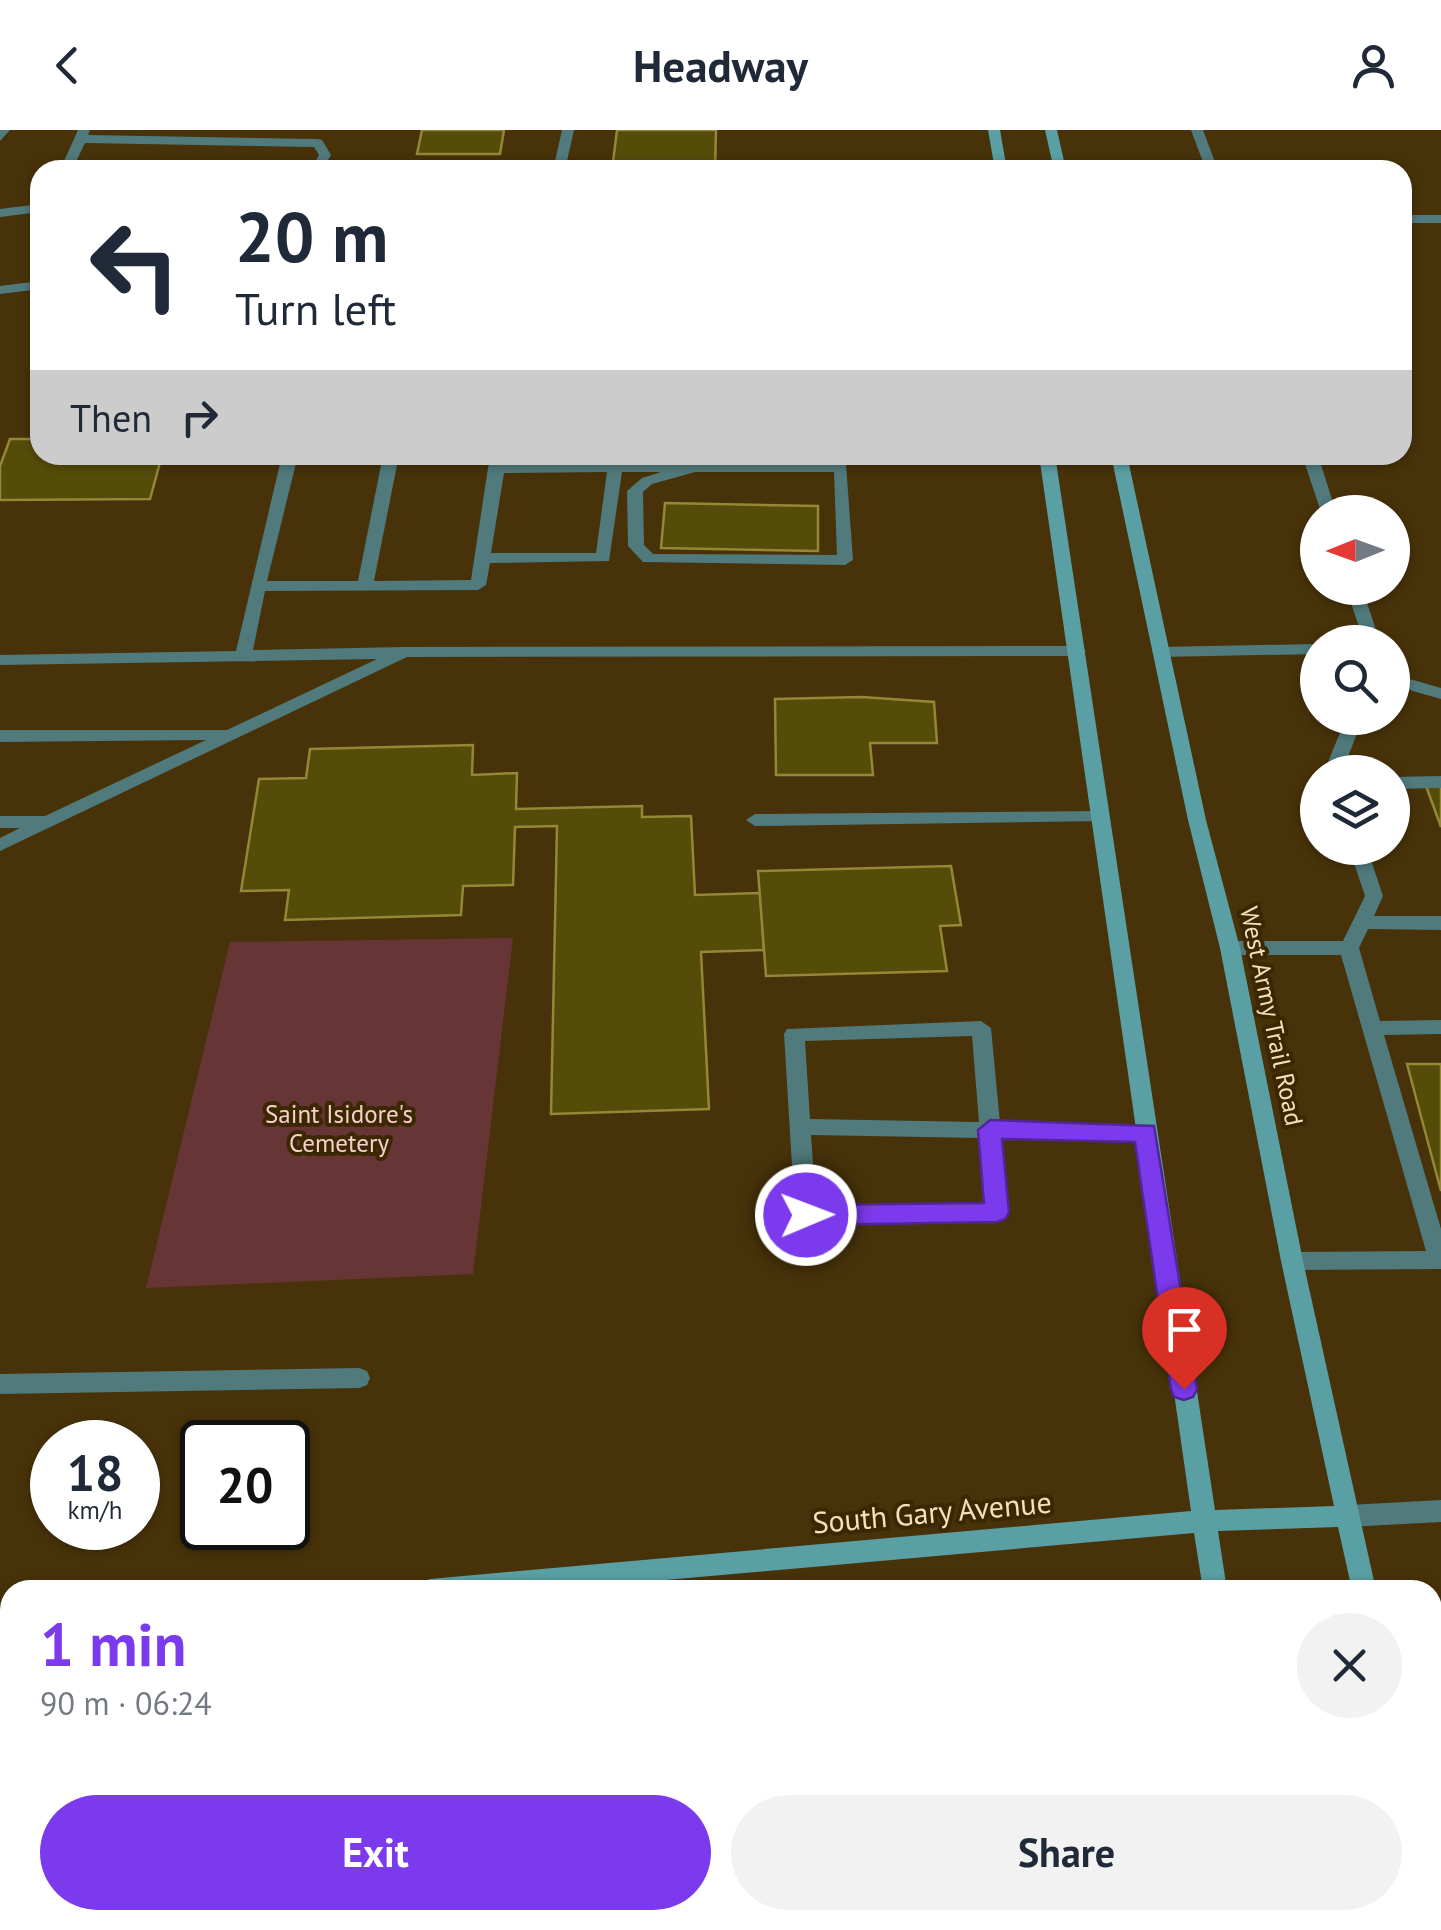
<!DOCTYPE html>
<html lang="en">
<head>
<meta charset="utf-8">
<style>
  :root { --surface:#fff; --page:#f2f2f3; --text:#1f2937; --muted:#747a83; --accent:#7c3aed }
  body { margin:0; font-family:"PT Sans",sans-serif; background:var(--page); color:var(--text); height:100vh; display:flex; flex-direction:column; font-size:38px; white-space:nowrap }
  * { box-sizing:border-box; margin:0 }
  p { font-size:32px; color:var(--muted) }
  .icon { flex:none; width:55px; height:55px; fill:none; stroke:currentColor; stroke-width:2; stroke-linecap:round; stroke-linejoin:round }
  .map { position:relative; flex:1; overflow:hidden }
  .details { position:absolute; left:0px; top:1450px; width:1442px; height:350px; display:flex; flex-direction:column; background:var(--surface); border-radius:30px 30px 0 0; box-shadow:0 2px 8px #0004 }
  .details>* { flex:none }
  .hud { position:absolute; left:30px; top:30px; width:1382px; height:305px; border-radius:30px; box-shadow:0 2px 8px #0004; background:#fff; color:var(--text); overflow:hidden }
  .needle { width:65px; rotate:269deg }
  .tools { position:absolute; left:1300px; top:365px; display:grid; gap:20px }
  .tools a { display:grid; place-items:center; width:110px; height:110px; border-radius:50%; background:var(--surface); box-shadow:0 2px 8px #0004; font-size:50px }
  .speed { position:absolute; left:30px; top:1290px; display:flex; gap:20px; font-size:50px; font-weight:700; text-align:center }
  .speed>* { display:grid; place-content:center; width:130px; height:130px; border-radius:50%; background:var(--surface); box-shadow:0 2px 8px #0004; line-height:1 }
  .speed small { font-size:25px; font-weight:400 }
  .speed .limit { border:5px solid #111; border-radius:15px; background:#fff; color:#111 }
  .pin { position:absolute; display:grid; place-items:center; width:85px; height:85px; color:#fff; margin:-102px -42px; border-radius:50% 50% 50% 0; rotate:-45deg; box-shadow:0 0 10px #0007 }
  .pin .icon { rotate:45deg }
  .me { position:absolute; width:110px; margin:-55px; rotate:89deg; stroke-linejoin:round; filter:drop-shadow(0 0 8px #0008) }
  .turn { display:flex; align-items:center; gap:35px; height:210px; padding:0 40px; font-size:45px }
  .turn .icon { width:130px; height:130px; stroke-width:2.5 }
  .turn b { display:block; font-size:70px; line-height:85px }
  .then { display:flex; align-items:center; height:95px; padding:0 40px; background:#0003; gap:20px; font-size:38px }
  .round { display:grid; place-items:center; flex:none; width:105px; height:105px; border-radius:52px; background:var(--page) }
  .head { display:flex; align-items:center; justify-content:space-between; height:170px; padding:0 40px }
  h1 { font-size:60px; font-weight:800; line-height:75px; color:var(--accent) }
  .action { display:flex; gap:20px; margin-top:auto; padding:20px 40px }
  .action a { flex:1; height:115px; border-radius:60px; background:var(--accent); color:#fff; font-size:40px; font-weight:800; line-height:115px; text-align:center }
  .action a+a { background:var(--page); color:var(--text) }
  header { display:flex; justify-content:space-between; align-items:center; height:130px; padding:0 40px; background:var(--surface); font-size:45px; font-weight:800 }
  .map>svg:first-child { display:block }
</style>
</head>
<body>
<header><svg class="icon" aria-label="back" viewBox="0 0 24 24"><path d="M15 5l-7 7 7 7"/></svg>Headway<svg class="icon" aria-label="person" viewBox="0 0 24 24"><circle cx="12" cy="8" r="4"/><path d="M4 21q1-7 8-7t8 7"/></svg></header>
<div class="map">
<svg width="1441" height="1800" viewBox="0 0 1441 1800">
  <rect width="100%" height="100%" fill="#473209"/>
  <!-- green -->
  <polygon fill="#673536" points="513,808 473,1144 146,1158 230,812"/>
  <!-- building -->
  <g fill="#554c0a" stroke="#948736" stroke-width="2.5">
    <polygon points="422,0 504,0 500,24 417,24"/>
    <polygon points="617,0 716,0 715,40 612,40"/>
    <polygon points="10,309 40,309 40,325 162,325 150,369 0,370 0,336"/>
    <polygon points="665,373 818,376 818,421 661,418"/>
    <polygon points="862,567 934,572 937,613 870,613 873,645 776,645 775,569"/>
    <polygon points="473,615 472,645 517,643 516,679 642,676 642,687 691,686 695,765 760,763 764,820 701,822 709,979 551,984 557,696 515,697 513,755 463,756 461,785 285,790 289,760 241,761 259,649 306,648 310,619"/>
    <polygon points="1426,656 1441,656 1441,697"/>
    <polygon points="951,736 961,795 940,796 947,841 766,846 758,741"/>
    <polygon points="1407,934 1441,934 1441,1061"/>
    <polygon points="575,1790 911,1790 807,1800 576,1800"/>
  </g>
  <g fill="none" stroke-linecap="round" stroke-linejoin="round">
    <!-- path -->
    <g stroke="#7e6941" stroke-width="8" stroke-dasharray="9 6" stroke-linecap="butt">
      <polyline points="1432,1602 1441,1601"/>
      <polyline points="1199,1790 1200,1800"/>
    </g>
    <!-- service -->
    <g fill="#507a7c" fill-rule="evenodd">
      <polygon points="0,0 10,0 0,11"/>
      <polygon points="78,0 90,0 88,5 318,9 322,10 331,25 324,37 301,40 315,32 319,25 314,17 85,13 72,40 60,40"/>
      <polygon points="562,0 574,0 565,40 553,40"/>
      <polygon points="1191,0 1203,0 1218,40 1206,40"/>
      <polygon points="766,34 771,35 772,40 760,40"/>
      <polygon points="40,74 40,82 0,87 0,79"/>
      <rect x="1402" y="85" width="39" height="8"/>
      <path d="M282 325H298L267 451H358L383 325H399L374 451 471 450 488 338 490 329 496 325 503 326 505 333 846 334 853 430 845 435 643 432 628 416 627 361 642 348 661 342H622L609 431 490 433 486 455 478 460 265 461 253 520 404 517 1078 516 1086 521 1078 526 407 527 0 721V708L20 698H0V686H45L206 610 0 612V600H227L377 529 0 535V525L236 521ZM607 342 596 423H491L504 343ZM695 342H834L837 425 653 424 644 415 643 362 652 354Z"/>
      <polygon points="1302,325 1318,325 1336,382 1321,382"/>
      <polygon points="1346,458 1362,458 1380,512 1364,512"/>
      <polygon points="1318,514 1318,524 1160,527 1152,522 1160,517"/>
      <polygon points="1392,544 1441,558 1441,569 1392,555"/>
      <polygon points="1346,588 1363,588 1342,642 1324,642"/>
      <polygon points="1441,646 1441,658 1392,659 1392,647"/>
      <polygon points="1101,681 1107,683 1110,687 1107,691 755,696 746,690 755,684"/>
      <polygon points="1349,718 1367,718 1383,766 1374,786 1441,786 1441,800 1368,799 1359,818 1380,891 1441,890 1441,904 1384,905 1441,1099 1441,1139 1292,1140 1284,1137 1281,1131 1284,1125 1292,1122 1426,1121 1341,825 1230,825 1220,818 1230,811 1343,811 1365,766"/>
      <path d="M981 891 991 898 1000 993 1146 995 1153 997 1156 1003 1153 1009 1001 1008 1008 1082 1005 1088 997 1090 806 1093 798 1091 795 1085 784 904 787 899ZM972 906 979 992 810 989 805 911ZM811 1005 980 1008 986 1074 816 1076Z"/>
      <polygon points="359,1238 367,1241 370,1248 367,1255 359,1258 0,1264 0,1244"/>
      <polygon points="540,1790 568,1790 569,1800 541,1800"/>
      <polygon points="1026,1790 1054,1790 1056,1800 1028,1800"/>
    </g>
    <!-- minor -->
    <polygon fill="#507a7c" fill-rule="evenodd" points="40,151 40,159 0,164 0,156"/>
    <!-- tertiary -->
    <g fill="#507a7c" fill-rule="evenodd">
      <polygon points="1441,1370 1441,1392 1348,1397 1339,1393 1336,1386 1339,1379 1348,1375"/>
      <rect x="1432" y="1473" width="9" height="22"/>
    </g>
    <!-- secondary -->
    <g fill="#5a9fa3" fill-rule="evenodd">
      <polygon points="988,0 1000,0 1007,40 995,40"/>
      <polygon points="1045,0 1057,0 1066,40 1054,40"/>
      <polygon points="1039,325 1055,325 1215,1380 1334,1376 1281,1131 1220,818 1188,690 1111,325 1127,325 1206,690 1240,818 1303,1131 1376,1460 1352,1460 1338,1397 1218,1401 1227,1460 1203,1460 1194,1403 554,1460 418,1460 421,1452 430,1449 1191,1381"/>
      <polygon points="10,1491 10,1513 0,1514 0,1492"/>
      <polygon points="10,1599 10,1623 0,1625 0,1601"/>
      <polygon points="1432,1779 1440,1790 1441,1800 1414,1800 1412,1790 1432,1790"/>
      <polygon points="1254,1790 1282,1790 1284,1800 1256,1800"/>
    </g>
  </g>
  <!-- route -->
  <polygon fill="#7c3aed" stroke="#51269a" stroke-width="2.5" points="990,990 1154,996 1197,1259 1193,1267 1184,1270 1174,1267 1171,1259 1135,1012 1002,1009 1009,1082 1005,1089 997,1092 806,1095 797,1092 793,1085 797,1078 806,1075 984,1073 978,1000"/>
  <g text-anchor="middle" stroke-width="8" stroke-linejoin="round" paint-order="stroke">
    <!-- street labels -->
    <g font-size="25" fill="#f5e0bd" stroke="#3c2800">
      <text transform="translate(1272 886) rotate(78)" y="9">West Army Trail Road</text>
    </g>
    <!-- park labels -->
    <g font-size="25" fill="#f6cfce" stroke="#3c2800">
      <text x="339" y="993">Saint Isidore's<tspan x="339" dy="29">Cemetery</tspan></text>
    </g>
    <!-- near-street labels -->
    <g font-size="30" fill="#f5e0bd" stroke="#3c2800">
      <text transform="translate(932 1383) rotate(-5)" y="10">South Gary Avenue</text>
    </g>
  </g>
</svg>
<div class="tools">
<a><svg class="needle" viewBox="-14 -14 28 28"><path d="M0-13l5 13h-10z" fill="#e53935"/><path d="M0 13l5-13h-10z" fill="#747a83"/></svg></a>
<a><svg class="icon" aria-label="search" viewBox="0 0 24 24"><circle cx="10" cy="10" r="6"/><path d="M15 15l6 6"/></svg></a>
<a><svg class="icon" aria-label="layers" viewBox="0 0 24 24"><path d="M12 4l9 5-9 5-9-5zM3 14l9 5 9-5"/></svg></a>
</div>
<div class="speed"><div>18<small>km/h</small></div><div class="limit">20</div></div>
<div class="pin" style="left:1184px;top:1259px;background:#d93025"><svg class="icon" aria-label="arrive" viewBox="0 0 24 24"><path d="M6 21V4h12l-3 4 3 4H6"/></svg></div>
<svg class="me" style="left:806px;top:1085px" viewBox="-20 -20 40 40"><circle r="17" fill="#7c3aed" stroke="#fff" stroke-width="3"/><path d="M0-11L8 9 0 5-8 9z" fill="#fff"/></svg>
<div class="hud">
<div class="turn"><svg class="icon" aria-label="left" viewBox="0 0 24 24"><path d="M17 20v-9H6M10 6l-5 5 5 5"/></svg><div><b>20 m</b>Turn left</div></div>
<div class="then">Then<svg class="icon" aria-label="right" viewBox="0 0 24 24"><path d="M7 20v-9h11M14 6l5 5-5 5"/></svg></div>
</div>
<section class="details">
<div class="head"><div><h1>1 min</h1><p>90 m · 06:24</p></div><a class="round"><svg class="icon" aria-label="close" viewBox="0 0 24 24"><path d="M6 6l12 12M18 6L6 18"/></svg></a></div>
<div class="action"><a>Exit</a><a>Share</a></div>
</section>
</div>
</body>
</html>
